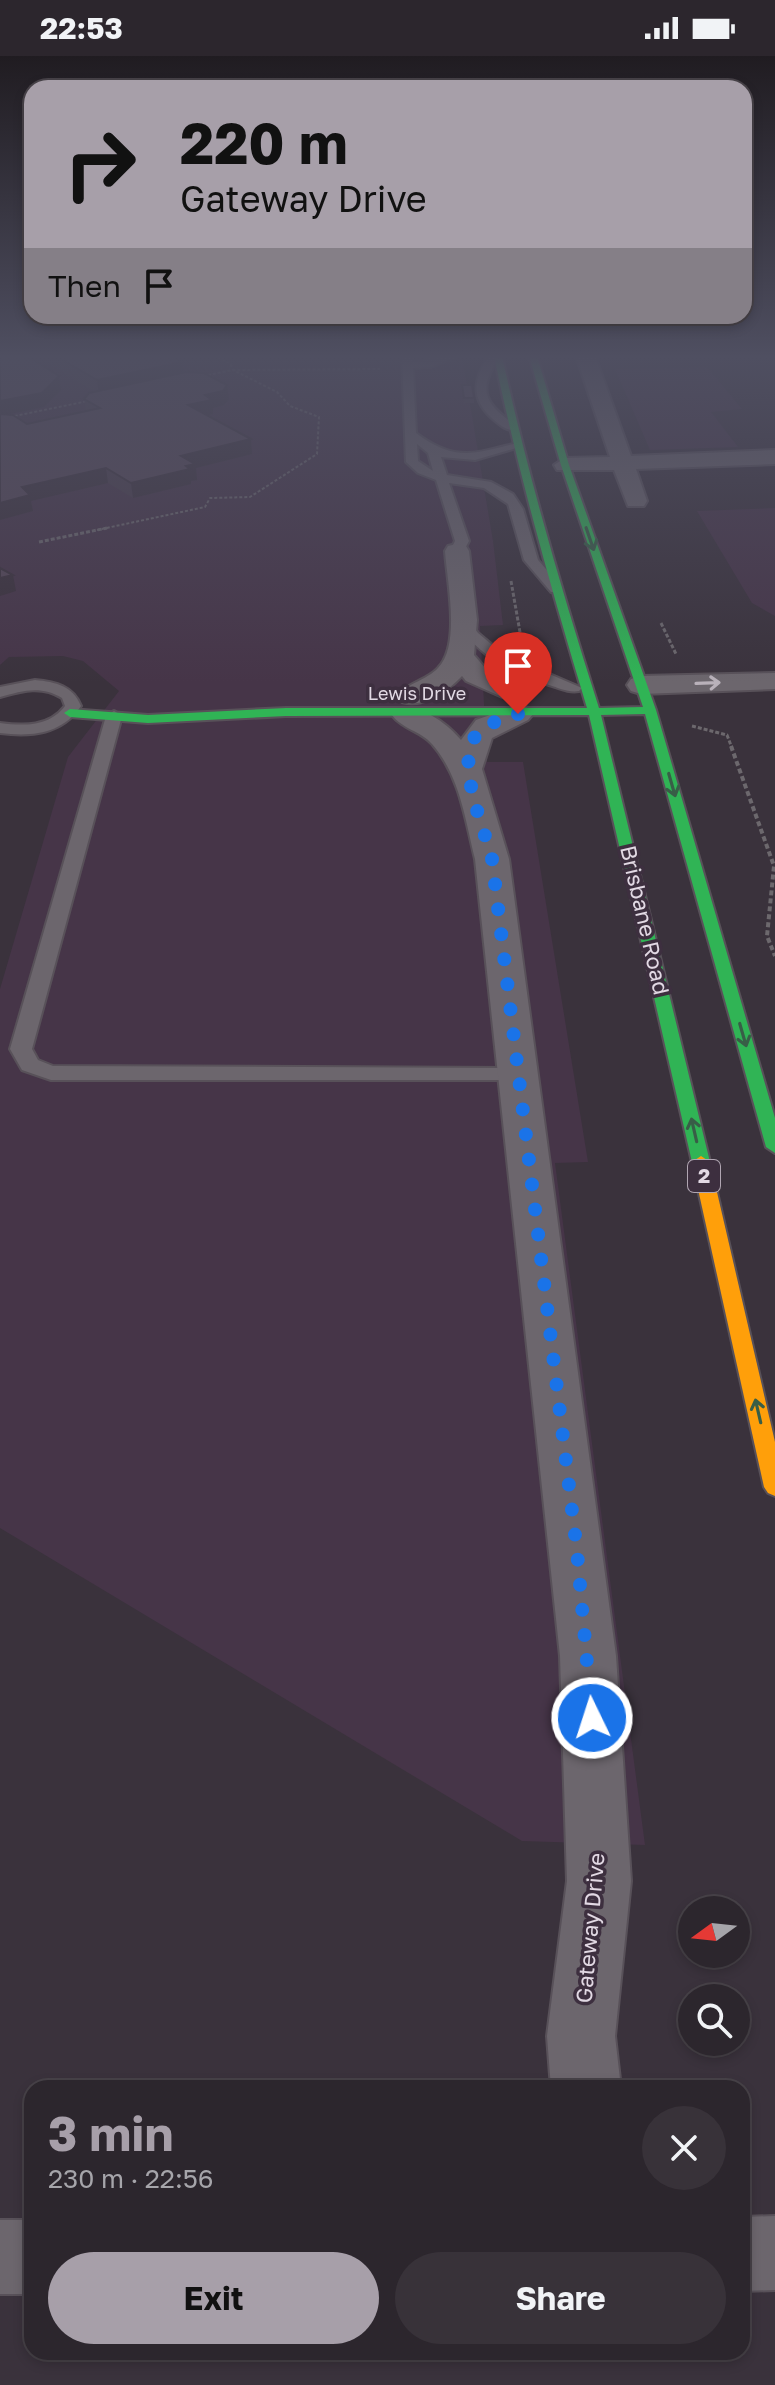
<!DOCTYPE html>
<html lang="en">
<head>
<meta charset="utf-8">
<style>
  :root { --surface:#2c262d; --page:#383239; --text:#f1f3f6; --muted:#a6a5aa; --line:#484349; --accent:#a79fa9 }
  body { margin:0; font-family:"Golos Text",sans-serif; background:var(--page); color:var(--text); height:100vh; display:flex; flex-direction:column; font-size:30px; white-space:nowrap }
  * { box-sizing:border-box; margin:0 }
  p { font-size:26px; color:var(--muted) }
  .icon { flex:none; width:44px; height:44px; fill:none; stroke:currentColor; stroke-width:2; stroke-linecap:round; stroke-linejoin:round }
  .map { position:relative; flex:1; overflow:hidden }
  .drawer { position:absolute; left:24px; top:2024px; width:726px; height:280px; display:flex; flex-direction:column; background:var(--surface); border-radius:24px; box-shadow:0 4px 12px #0003,0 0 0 2px var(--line) }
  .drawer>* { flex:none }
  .guide { position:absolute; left:24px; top:24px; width:728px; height:244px; border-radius:24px; box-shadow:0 4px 12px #0003,0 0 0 2px var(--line); background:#a79fa9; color:#111; overflow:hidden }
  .needle { width:52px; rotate:255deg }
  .tools { position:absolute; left:678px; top:1840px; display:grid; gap:16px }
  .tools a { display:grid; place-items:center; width:72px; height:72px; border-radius:50%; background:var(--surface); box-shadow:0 4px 12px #0003,0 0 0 2px var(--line); font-size:40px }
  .pin { position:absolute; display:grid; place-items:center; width:68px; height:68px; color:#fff; margin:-82px -34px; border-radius:50% 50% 50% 0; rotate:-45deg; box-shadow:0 0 8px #0007 }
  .pin .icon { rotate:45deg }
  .me { position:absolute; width:88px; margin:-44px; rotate:356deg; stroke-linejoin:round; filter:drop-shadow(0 0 6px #0008) }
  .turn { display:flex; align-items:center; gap:28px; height:168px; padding:0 24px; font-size:36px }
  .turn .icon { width:104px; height:104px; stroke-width:2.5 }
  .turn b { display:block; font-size:56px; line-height:68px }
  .then { display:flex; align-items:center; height:76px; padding:0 24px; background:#0003; gap:16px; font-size:30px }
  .round { display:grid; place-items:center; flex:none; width:84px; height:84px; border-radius:42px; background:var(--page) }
  .head { display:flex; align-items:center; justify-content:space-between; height:136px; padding:0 24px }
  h1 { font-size:48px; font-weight:700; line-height:60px; color:var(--accent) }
  .button { display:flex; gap:16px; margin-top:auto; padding:16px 24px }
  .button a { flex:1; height:92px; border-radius:48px; background:var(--accent); color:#111; font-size:32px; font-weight:700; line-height:92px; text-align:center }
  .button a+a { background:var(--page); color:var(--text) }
  .status { display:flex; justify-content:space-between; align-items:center; height:56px; padding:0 40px; background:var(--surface); direction:ltr }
  .status svg { height:22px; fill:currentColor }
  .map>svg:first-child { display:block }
</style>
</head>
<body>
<div class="status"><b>22:53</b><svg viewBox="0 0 49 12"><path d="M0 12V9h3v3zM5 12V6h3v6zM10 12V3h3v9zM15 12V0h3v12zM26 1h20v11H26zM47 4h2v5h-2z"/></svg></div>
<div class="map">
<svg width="775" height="2329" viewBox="0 0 775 2329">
  <rect width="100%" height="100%" fill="#3a323c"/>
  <!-- built -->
  <g fill="#463548">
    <polygon points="0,300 462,300 493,485 503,569 480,570 487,706 523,706 588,1106 555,1107 645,1789 522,1785 0,1472 0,933 68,701 119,635 83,605 63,600 9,601 0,609"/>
    <polygon points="707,311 742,353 711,356 738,391 650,394 615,313"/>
    <polygon points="775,452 775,560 752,547 697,455"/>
  </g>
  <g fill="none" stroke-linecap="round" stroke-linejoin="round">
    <!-- lane casing -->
    <g stroke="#585159" stroke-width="4">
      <g id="lane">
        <path d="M402 300H412V306L457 300 431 311 413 312 416 377C455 406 473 398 517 387L523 390 475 404 441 401 447 419 491 426 513 438 523 453 538 504 561 530V536H551L524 504 508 448 484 432 449 427 469 485 462 498 450 495 455 485 436 424 418 417 406 406ZM417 388 428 397 433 415 418 405Z"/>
        <path d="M489 300H500C476 334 485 349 517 370V374C507 375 501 370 494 364 470 344 473 323 489 300Z"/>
        <path d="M463 562 468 563 478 577 503 598 582 632 579 635C569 637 559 632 549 629 510 615 479 601 456 566Z"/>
        <path d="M35 624C56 626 73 630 81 650 62 678 32 681 0 677V667C24 670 49 671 65 650L62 642C41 629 22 635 0 641V631Z"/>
        <polygon points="114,655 122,660 32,993 38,1004 53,1010 519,1012 527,1014 530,1019 527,1024 51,1024 22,1014 10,993 106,660"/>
      </g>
    </g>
    <!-- street casing -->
    <g stroke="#585159" stroke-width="4">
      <g id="street">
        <polygon points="576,300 595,300 631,400 775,394 775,408 636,413 647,445 644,450 628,450 614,414 557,414 554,409 565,402 610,401"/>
        <path d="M457 488 466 490 469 495 477 564 474 599 486 613 520 628 524 634 520 640 510 643 500 640 466 625 462 620C447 636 424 652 402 646L398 640C407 627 427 624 438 612 461 589 447 525 445 495L448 490Z"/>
        <polygon points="775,617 775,633 641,638 631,635 627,629 631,623 641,620"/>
        <path d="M518 649 528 652 533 658 528 664 492 682 482 713 509 803 616 1600 631 1825 615 1980 621 2032H551L547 1980 567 1825 560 1600 475 803C465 763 460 720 432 688 421 675 402 673 392 659L397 653C420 647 447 667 461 684L476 664Z"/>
        <polygon points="775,2160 775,2234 742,2235 742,2161"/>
        <rect x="0" y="2164" width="32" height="74"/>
      </g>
    </g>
    <!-- fast casing -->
    <g stroke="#585159" stroke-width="4">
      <path id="fast" d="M494 300H502C528 420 562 536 599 652L643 651 561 409 529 300H537L569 409 656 654 775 1062V1097L766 1091 645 658 601 659 710 1106 701 1112 692 1106 589 659 286 660 148 667 70 661 64 657 70 653 148 659 286 652H587C552 536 519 420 494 300Z"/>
    </g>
    <!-- slow casing -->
    <g stroke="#585159" stroke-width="4">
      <polygon id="slow" points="701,1100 710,1106 775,1386 775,1440 768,1437 764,1431 692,1106"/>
    </g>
    <!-- path-far2 -->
    <g stroke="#6c686d" stroke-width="2" stroke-dasharray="3 2" stroke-linecap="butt">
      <polyline points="203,320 233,314 380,313"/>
      <polyline points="0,363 88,345"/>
      <polyline points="97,474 205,451 210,442 250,441 317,398 319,361 290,350 277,336 233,314 230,307 216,300"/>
    </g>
    <!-- path-far1 -->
    <g stroke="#6c686d" stroke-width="3" stroke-dasharray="4 2" stroke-linecap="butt">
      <polyline points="39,486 107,472"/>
      <polyline points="511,525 521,582"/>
      <polyline points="661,567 676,598"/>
      <polyline points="692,670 727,679 732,692"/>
    </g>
    <!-- path -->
    <polyline stroke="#6c686d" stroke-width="4" stroke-dasharray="5 3" stroke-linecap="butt" points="731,690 774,810 767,880 775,900"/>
    <!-- lane -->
    <use href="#lane" fill="#6c666d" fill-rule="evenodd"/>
    <!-- street -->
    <use href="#street" fill="#6c666d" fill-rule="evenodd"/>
    <!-- fast -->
    <use href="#fast" fill="#30b455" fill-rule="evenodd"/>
    <!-- slow -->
    <use href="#slow" fill="#ff9f0a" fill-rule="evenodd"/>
  </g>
  <!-- wall -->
  <g fill="#483c4a">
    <polygon points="0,300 59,320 61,334 44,351 8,358 27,368 86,355 84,343 95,336 36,300 172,300 183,306 184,317 229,343 224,349 213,352 213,358 207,359 251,383 252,398 196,412 197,424 191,425 191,428 133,442 108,427 31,445 33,455 0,464"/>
    <polygon points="462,329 474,342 474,347 464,347"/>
  </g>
  <!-- shaded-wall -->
  <g fill="#3b313c">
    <polygon points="183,306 184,320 99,338 97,324"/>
    <polygon points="59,320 61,334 44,351 0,360 0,345"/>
    <polygon points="227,329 229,343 224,349 213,352 213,358 189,363 188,349 205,339"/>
    <polygon points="251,383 252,398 196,412 197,424 191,425 191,428 133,442 131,427 181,400"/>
    <polygon points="106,412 108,427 31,445 33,455 0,464 0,447 22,431"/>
    <polygon points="13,519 16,535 0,540 0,522"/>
  </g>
  <!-- building -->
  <g fill="#544656" stroke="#3b313c" stroke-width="2">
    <polygon points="0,300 27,300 59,320 42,337 0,345"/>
    <polygon points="56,300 172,300 183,306 97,324"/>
    <polygon points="186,316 204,317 227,329 223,335 205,339 212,344 188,349 251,383 181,400 195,408 186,410 190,413 131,427 106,412 22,431 30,439 0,447 0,358 13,359 27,368 100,352 84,343 89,337"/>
    <polygon points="462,329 472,329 474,342 464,342"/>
    <polygon points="0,512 13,519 0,522"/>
  </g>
  <!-- one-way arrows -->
  <defs><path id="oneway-shaft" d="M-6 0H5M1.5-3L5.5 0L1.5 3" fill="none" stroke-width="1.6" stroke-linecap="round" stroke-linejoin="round" transform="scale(2)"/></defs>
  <g stroke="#385e47">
    <use href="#oneway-shaft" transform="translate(590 483) rotate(71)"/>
    <use href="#oneway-shaft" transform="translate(672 729) rotate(74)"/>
    <use href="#oneway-shaft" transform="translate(743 979) rotate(74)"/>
    <use href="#oneway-shaft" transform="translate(694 1074) rotate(-103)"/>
    <use href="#oneway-shaft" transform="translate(758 1355) rotate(-103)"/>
  </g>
  <use stroke="#b9b1ba" href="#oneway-shaft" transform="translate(708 627) rotate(-2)"/>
  <!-- sky -->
  <linearGradient id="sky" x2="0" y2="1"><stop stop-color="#201c21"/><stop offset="0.48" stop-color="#4f4f61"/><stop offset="1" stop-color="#4f4f61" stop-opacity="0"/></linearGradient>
  <rect width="775" height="627" fill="url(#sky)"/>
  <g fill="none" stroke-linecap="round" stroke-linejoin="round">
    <!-- route -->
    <path stroke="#1a73e8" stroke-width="14" stroke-dasharray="0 25.2" d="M518 658C505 663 488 666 478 677 453 703 484 771 492 803L577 1495 592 1662"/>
  </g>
  <g text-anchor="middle" stroke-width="7" stroke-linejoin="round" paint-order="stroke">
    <!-- far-street labels -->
    <g font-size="18" fill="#e2d9e4" stroke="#3d2f3f">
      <text x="417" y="644">Lewis Drive</text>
    </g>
    <!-- shield labels -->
    <rect fill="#3d2f3f" stroke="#b0a6b2" stroke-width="2" x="688" y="1104" width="32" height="32" rx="6"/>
    <g font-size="20" font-weight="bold" fill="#e2d9e4">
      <text x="704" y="1127">2</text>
    </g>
    <!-- street labels -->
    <g font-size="22" fill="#e2d9e4" stroke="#3d2f3f">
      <text transform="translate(645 864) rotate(77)" y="8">Brisbane Road</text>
      <text transform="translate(590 1872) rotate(-85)" y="8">Gateway Drive</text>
    </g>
  </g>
</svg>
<div class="tools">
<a><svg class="needle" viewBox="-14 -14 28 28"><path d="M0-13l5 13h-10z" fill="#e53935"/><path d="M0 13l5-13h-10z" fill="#a6a5aa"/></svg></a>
<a><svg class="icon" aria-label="search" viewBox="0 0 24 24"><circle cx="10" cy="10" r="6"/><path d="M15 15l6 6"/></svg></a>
</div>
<div class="pin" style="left:518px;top:658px;background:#d93025"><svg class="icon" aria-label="arrive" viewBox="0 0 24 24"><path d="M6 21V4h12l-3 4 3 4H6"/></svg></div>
<svg class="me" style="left:592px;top:1662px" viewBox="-20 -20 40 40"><circle r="17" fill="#1a73e8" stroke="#fff" stroke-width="3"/><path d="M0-11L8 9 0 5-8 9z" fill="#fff"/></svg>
<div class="guide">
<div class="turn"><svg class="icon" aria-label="right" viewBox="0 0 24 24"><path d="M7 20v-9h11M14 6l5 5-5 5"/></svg><div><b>220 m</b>Gateway Drive</div></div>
<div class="then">Then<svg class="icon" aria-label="arrive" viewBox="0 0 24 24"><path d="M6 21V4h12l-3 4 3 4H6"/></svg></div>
</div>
<section class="drawer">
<div class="head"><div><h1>3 min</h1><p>230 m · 22:56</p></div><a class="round"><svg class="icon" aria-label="close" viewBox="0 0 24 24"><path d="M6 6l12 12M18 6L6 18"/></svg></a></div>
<div class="button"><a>Exit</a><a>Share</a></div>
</section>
</div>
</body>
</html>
